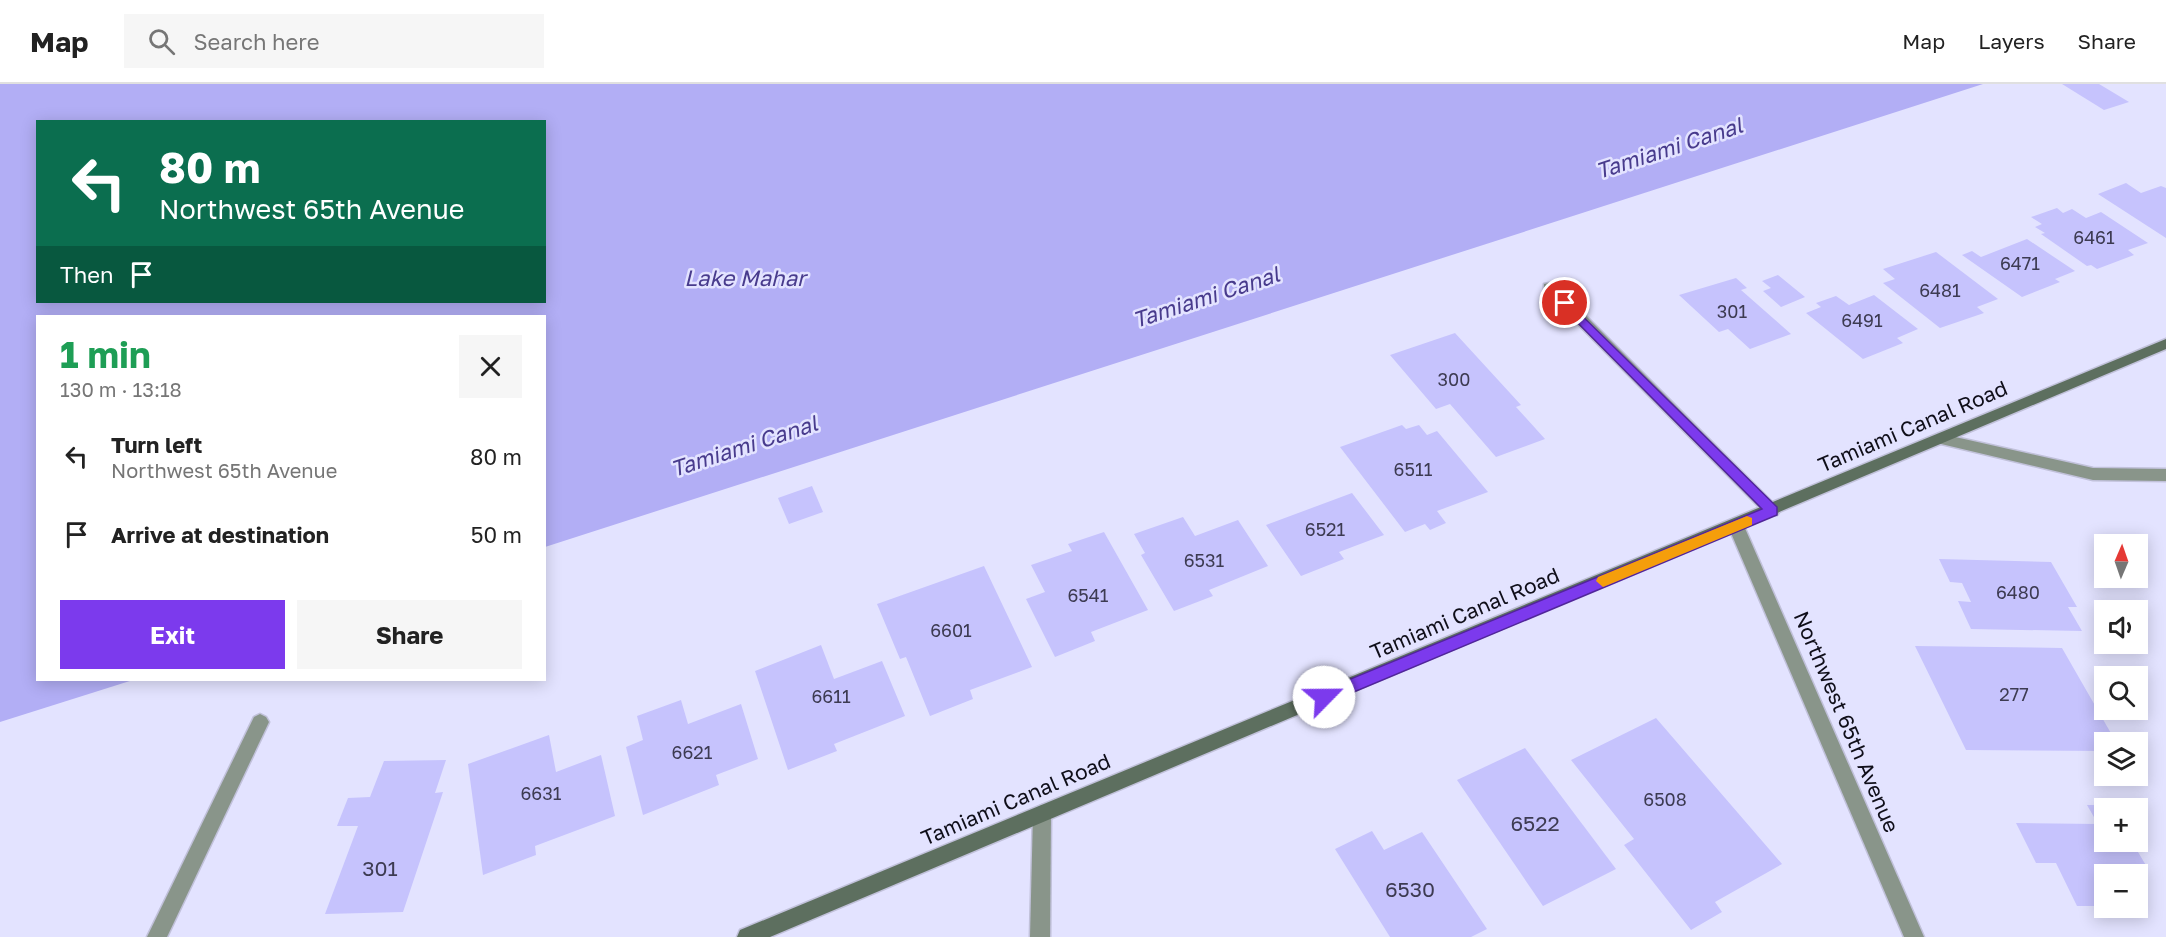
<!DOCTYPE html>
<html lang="en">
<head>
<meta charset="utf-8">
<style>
  :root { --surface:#fff; --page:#f6f6f6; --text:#222; --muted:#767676; --line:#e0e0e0; --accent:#7c3aed }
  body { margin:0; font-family:"Golos Text",sans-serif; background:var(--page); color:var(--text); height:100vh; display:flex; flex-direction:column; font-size:22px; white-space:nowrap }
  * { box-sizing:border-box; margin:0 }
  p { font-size:20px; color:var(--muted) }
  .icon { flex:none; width:33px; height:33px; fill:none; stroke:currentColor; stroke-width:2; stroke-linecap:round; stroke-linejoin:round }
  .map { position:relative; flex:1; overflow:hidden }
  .drawer { position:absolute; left:36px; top:231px; width:510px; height:366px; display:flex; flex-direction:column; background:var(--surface); border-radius:0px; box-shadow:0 3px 15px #0003 }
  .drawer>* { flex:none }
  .top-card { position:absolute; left:36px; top:36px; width:510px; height:183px; border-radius:0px; box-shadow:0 3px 15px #0003; background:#0b6e4f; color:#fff; overflow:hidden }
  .needle { width:39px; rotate:2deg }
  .buttons { position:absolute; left:2094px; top:450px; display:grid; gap:12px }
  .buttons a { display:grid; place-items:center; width:54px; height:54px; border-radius:0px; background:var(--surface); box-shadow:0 3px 15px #0003; font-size:30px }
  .pin { position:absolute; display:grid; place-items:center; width:51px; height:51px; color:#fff; margin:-26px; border:3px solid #fff; border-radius:50%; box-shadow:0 2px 6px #0007 }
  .me { position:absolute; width:66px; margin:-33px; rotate:67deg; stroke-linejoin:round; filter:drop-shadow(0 0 4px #0008) }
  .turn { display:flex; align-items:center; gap:21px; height:126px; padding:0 24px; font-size:27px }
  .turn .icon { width:78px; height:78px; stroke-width:2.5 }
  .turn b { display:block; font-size:42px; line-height:51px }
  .then { display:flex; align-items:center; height:57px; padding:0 24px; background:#0003; gap:12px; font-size:22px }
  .round { display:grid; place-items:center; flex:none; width:63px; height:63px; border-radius:0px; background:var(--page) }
  .headline { display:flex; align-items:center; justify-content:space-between; height:102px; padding:0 24px }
  h1 { font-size:36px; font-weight:700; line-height:45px; color:#1e9e55 }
  .action { display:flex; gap:12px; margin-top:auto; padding:12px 24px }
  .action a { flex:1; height:69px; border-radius:0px; background:var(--accent); color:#fff; font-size:24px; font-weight:700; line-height:69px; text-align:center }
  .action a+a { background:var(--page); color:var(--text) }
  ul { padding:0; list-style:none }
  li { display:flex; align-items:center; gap:18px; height:78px; padding:0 24px }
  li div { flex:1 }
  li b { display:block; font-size:22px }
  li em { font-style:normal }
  header { display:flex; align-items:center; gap:36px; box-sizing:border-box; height:84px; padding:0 30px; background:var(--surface); border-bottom:2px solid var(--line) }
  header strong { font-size:28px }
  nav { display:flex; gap:33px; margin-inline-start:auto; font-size:21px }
  .search { width:420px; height:54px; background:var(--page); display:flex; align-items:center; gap:15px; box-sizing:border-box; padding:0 21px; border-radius:0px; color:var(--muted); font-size:22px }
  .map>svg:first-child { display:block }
</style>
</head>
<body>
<header>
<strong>Map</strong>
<div class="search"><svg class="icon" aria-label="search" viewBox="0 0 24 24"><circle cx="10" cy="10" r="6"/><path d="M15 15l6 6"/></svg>Search here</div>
<nav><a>Map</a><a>Layers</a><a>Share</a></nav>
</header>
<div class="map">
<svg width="2166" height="853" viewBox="0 0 2166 853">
  <rect width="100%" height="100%" fill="#e3e3ff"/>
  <!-- water -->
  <path fill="#b2aef5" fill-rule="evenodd" d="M0 0H1983L545 463 544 232H38V596H133L0 638ZM38 38H544V218H38Z"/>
  <!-- building -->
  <g fill="#c6c3fd">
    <polygon points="2062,0 2099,0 2129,18 2104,26"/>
    <polygon points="2126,99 2141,109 2161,102 2166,104 2166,154 2098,110"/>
    <polygon points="2057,124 2063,129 2072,125 2086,134 2101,128 2148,159 2128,166 2134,171 2097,185 2091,181 2087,182 2041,150 2045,149 2035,143 2042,140 2031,133"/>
    <polygon points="2027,155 2075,187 2055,195 2060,198 2022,213 1962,171 1972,167 1981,173"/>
    <polygon points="1936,168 1998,215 1977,223 1984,229 1940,244 1883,199 1895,195 1883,185"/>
    <polygon points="1778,191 1805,213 1781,223 1763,207 1771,204 1762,197"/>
    <polygon points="1736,194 1747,204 1741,206 1791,250 1750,265 1728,245 1719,248 1679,211"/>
    <polygon points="1874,211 1918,245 1897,254 1903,259 1863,275 1806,229 1821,223 1816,219 1836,212 1849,221"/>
    <polygon points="1455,249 1521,321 1516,323 1545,355 1496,373 1450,320 1436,325 1390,271"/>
    <polygon points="1402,341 1406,345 1419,341 1427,351 1437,347 1488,408 1437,427 1446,439 1430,446 1425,440 1405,448 1340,363"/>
    <polygon points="812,402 823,428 789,440 778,414"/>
    <polygon points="1352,409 1384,451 1339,468 1344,475 1301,492 1266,441"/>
    <polygon points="1183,433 1195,452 1238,436 1268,482 1209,506 1213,512 1174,527 1141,471 1145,469 1134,450"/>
    <polygon points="1104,448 1148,526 1091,548 1095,557 1055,573 1026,515 1045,508 1031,481 1072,467 1068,460"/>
    <polygon points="1939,475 2051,478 2077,523 2068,523 2082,547 1971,545 1958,517 1971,518 1962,499 1950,498"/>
    <polygon points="984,482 1032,583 970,606 973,615 930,632 906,573 900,575 877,520"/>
    <polygon points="821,561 834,595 882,577 905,632 834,660 837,667 788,686 755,587"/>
    <polygon points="1915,562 2062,564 2116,658 2104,658 2104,667 1966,666"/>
    <polygon points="681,616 688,640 741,620 758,675 716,691 719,701 643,731 626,663 643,656 637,632"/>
    <polygon points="1656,634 1782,780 1715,818 1722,828 1691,846 1624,761 1634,755 1571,676"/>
    <polygon points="549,651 556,688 601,671 615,732 535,762 536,771 483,791 468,680"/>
    <polygon points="1525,664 1616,785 1543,822 1457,696"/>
    <polygon points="446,676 435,709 443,708 403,828 325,830 358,742 337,742 348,714 370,713 384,677"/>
    <polygon points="2087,721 2125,721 2127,724 2104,724 2104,758 2132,758 2147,783 2125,783 2129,790 2104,790 2104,822 2077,822 2056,779 2036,779 2016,739 2098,740"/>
    <polygon points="1372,747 1384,766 1422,748 1487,845 1471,853 1390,853 1335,765"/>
  </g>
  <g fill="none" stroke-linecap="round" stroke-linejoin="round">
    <!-- street casing -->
    <g stroke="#c1c1da" stroke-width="3">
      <g id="street">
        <polygon points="1549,199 1554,200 1777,423 1780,427 1777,431 1767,431 1544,206 1544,200"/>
        <polygon points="1942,350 2093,384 2166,385 2166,397 2093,396 1937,359 1935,355"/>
        <polygon points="1736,436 1741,438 1744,442 1924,853 1904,853 1728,442 1731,438"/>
        <polygon points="260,630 266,633 269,638 167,853 147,853 254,633"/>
        <polygon points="1042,721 1048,724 1051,730 1050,853 1030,853 1033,730 1036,724"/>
      </g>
    </g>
    <!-- secondary casing -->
    <g stroke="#c1c1da" stroke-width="3">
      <polygon id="secondary" points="2166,255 2166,265 770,853 737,853 740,846"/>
    </g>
    <!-- street -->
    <use href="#street" fill="#89958a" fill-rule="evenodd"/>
    <!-- secondary -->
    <use href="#secondary" fill="#5d6f5f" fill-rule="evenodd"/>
  </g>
  <!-- route -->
  <polygon fill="#7c3aed" stroke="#51269a" stroke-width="1.5" points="1565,215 1777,423 1777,431 1330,618 1319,618 1317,613 1319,608 1762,425 1561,222 1561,216"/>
  <!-- slow -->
  <polygon fill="#f59e0b" points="1747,432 1752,434 1752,441 1608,501 1603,503 1596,497 1598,493"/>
  <g text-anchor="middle" stroke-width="5" stroke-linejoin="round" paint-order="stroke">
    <!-- number labels -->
    <g font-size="18" fill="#3d3b52">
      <text x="2094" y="160">6461</text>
      <text x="2020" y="186">6471</text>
      <text x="1940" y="213">6481</text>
      <text x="1732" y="234">301</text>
      <text x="1862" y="243">6491</text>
      <text x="1454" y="302">300</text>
      <text x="1413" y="392">6511</text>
      <text x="1325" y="452">6521</text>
      <text x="1204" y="483">6531</text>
      <text x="2018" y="515">6480</text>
      <text x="1088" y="518">6541</text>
      <text x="951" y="553">6601</text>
      <text x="2014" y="617">277</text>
      <text x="831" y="619">6611</text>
      <text x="692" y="675">6621</text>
      <text x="541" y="716">6631</text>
      <text x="1665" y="722">6508</text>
    </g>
    <!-- street labels -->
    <g font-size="21" fill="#0f0e19" stroke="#e3e3ff">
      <text transform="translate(1913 343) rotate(-23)" y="7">Tamiami Canal Road</text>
      <text transform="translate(1465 530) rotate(-23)" y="7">Tamiami Canal Road</text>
      <text transform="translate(1846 638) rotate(67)" y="7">Northwest 65th Avenue</text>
      <text transform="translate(1016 716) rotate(-23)" y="7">Tamiami Canal Road</text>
    </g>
    <!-- near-number labels -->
    <g font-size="21" fill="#3d3b52">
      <text x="1535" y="747">6522</text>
      <text x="380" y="792">301</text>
      <text x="1410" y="813">6530</text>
    </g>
    <!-- water labels -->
    <g font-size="22" font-style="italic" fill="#483b8d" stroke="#e3e3ff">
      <text transform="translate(1669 64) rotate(-18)" y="8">Tamiami Canal</text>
      <text x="745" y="202">Lake Mahar</text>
      <text transform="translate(1206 213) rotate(-18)" y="8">Tamiami Canal</text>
      <text transform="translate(744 362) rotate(-18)" y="8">Tamiami Canal</text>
    </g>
  </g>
</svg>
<div class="buttons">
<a><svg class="needle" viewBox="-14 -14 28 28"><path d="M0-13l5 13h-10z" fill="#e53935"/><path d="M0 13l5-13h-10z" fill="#767676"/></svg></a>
<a><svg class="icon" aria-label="sound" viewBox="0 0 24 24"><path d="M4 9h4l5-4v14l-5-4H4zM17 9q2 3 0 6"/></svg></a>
<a><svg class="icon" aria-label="search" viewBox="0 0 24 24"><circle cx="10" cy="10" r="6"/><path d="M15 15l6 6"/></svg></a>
<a><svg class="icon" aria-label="layers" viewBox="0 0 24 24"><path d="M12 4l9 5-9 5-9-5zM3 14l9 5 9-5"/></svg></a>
<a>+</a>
<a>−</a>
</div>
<div class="pin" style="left:1565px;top:219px;background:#d93025"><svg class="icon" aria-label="arrive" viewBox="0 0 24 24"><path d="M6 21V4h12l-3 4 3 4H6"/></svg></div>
<svg class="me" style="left:1324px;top:613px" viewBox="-20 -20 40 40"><circle r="19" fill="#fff"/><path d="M0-13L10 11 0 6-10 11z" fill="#7c3aed"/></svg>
<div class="top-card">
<div class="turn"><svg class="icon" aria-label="left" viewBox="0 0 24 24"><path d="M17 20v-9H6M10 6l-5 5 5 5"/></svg><div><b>80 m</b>Northwest 65th Avenue</div></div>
<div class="then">Then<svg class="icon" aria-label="arrive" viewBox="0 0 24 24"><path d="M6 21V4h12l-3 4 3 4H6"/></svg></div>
</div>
<section class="drawer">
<div class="headline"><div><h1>1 min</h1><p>130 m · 13:18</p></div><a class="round"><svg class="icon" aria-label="close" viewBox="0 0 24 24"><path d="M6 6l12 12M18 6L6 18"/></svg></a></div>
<ul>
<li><svg class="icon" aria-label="left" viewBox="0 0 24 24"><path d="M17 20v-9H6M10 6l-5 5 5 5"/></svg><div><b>Turn left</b><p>Northwest 65th Avenue</p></div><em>80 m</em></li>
<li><svg class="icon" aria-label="arrive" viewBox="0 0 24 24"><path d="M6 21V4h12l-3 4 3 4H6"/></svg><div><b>Arrive at destination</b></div><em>50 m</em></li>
</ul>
<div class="action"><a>Exit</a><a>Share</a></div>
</section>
</div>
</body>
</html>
